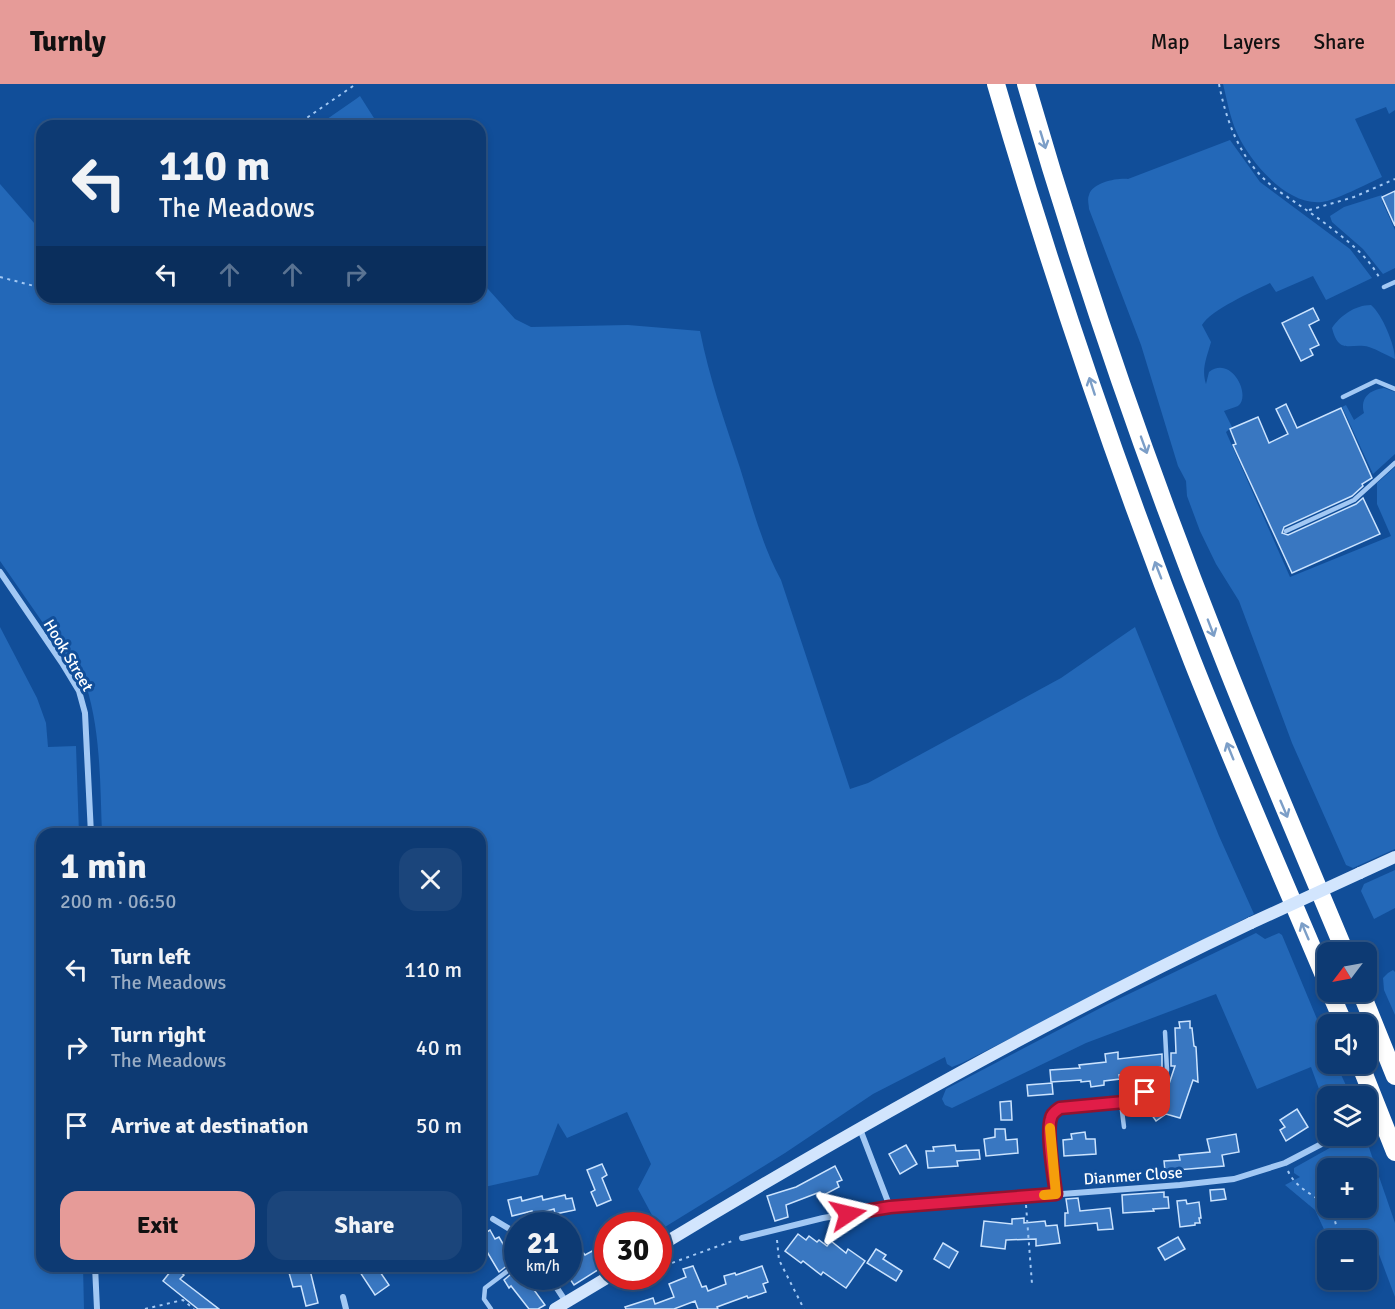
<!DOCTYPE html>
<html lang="en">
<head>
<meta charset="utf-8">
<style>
  :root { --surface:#0d3a73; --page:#1b457b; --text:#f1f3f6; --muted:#9aadc4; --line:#2d5485; --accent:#e69b98 }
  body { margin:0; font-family:Signika,sans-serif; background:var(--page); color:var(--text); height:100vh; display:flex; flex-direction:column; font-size:22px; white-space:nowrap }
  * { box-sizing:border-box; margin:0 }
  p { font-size:20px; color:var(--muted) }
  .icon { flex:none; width:33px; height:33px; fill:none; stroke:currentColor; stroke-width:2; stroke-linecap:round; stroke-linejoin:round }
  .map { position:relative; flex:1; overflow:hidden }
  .side { position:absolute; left:36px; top:744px; width:450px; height:444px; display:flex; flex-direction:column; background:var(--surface); border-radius:18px; box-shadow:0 3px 9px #0003,0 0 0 2px var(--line) }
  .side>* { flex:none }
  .banner { position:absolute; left:36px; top:36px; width:450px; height:183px; border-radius:18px; box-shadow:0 3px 9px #0003,0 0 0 2px var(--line); background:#0d3a73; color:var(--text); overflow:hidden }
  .needle { width:39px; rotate:238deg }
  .fabs { position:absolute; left:1317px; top:858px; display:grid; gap:12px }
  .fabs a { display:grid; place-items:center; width:60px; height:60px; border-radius:12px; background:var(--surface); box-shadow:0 3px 9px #0003,0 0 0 2px var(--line); font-size:30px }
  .speed { position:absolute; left:504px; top:1128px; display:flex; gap:12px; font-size:30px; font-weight:700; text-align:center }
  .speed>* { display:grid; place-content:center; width:78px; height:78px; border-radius:50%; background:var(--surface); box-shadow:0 3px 9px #0003,0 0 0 2px var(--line); line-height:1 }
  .speed small { font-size:15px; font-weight:400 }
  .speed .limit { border:9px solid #d22; background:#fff; color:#111 }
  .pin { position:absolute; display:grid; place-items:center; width:51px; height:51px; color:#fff; margin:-26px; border-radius:12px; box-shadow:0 3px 9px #0006 }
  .me { position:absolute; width:66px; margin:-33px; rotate:80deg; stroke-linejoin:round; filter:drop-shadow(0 0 4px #0008) }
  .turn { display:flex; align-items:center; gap:21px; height:126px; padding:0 24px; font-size:27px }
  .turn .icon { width:78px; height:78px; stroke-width:2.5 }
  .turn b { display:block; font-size:42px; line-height:51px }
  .lanes { display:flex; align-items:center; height:57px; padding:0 24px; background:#0003; justify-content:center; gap:30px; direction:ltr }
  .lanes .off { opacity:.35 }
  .round { display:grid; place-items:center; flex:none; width:63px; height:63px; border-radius:18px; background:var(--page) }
  .summary { display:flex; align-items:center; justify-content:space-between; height:102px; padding:0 24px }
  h1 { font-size:36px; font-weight:700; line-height:45px }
  .cta { display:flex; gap:12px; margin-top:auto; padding:12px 24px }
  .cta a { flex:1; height:69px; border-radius:18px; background:var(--accent); color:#111; font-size:24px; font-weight:700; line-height:69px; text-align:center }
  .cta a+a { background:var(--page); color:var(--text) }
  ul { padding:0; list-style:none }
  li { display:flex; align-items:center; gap:18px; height:78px; padding:0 24px }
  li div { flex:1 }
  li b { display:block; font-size:22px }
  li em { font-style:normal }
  header { display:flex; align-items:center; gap:36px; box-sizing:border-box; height:84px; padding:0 30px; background:var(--accent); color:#111 }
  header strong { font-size:28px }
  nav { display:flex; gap:33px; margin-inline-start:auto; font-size:21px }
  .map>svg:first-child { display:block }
</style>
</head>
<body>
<header>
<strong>Turnly</strong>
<nav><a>Map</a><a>Layers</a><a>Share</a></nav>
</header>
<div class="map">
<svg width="1395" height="1225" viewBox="0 0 1395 1225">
  <rect width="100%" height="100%" fill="#114e99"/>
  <!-- green -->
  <g fill="#2368b8" fill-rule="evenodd">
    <path d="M1223 0H1395V26L1389 30 1386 23 1355 35 1382 93C1369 99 1334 117 1322 118 1287 122 1250 78 1237 49 1230 34 1227 16 1223 0Z"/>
    <polygon points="360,12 379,42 317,42 356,15"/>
    <path d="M1230 56 1260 98 1350 165 1372 194 1326 216 1313 192 1276 208 1270 199C1254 207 1210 226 1202 241L1211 258C1207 273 1201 285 1206 300L1209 288C1231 271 1252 311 1238 322 1234 324 1228 325 1224 327L1232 343 1226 348 1290 493 1391 452 1377 420V399L1395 383V765L1353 784 1346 781 1292 659 1239 517 1216 480 1200 447 1187 412 1186 397 1178 382 1141 261 1089 125C1089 121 1087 115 1089 111 1093 98 1117 94 1128 95Z"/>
    <path d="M0 100 42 148V213H480V196L515 235 531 243 628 241 700 247C709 293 725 339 740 384 752 422 762 461 781 496L850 705 868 699 1061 594 1135 543 1219 752 1254 830 962 979 952 983 947 980 945 973 873 1010 785 1069 660 1146 638 1105 651 1080 627 1028 567 1054 558 1039 538 1091 480 1104V750H102C100 700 101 649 86 601L0 477Z"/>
    <polygon points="1382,111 1382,117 1395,146 1395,184 1383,190 1363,165 1332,138 1330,132 1344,123"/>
    <path d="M1371 221C1382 230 1395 261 1395 275 1386 271 1378 266 1369 263 1351 258 1339 272 1332 244 1340 232 1355 221 1371 221Z"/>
    <path d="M1384 304 1395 308V370L1373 390 1342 323 1346 321 1354 336 1364 329C1360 314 1369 306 1384 304Z"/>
    <polygon points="0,543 37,614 46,639 48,663 76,662 79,750 42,750 42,1182 83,1182 84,1225 0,1225"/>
    <polygon points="1395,786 1395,824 1374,835 1361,807 1364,800"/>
    <polygon points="1256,849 1265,855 1279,849 1282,851 1327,959 1328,980 1336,980 1351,1012 1328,1012 1327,1027 1311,983 1257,1005 1216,910 1086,959 952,1024 945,1021 942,1015 946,1005 1108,920"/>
    <polygon points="1393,886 1395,888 1395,931 1384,906 1383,894 1388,889"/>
    <path d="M1337 1052H1365L1395 1139V1213L1377 1165 1367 1167 1366 1156H1329L1315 1126 1285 1101 1300 1093 1294 1089V1084L1335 1061 1340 1057ZM1328 1084H1366V1124H1328Z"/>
  </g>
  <!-- building -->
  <g fill="#3977c1" stroke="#cbe3fe" stroke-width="1.5">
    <polygon points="1395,107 1395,142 1382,113"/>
    <polygon points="1313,224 1319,236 1309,241 1319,261 1310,265 1313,271 1301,277 1282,239"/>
    <polygon points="1286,320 1297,344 1341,324 1372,394 1362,400 1363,402 1352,412 1284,443 1282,449 1288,451 1356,420 1363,414 1380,450 1292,489 1233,361 1236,360 1230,345 1258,333 1269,359 1288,350 1276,325"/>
    <polygon points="1190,937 1190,944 1192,944 1194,962 1196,963 1198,998 1193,996 1180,1034 1166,1030 1156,1037 1149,1027 1164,1016 1167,1006 1175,982 1171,982 1171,969 1176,969 1175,944 1180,944 1179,938"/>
    <polygon points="1118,968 1118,975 1162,970 1162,983 1129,987 1129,990 1119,991 1120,995 1104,997 1104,1001 1091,1003 1090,997 1081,998 1081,996 1051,998 1050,986 1080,984 1079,981 1106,978 1105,970"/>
    <polygon points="1052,999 1053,1010 1028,1012 1027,1001"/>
    <polygon points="1011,1017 1012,1036 1001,1036 1000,1018"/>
    <polygon points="1297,1025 1308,1043 1286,1057 1280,1046 1285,1043 1280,1036"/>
    <polygon points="995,1045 1005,1045 1006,1056 1017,1055 1018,1069 986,1072 984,1055 995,1053"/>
    <polygon points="1085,1048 1086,1055 1095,1055 1096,1070 1064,1072 1063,1056 1072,1055 1071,1050"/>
    <polygon points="1236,1050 1239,1068 1222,1071 1224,1082 1165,1087 1164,1077 1180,1076 1179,1071 1210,1068 1207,1055"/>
    <polygon points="906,1061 917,1080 900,1090 889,1070"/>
    <polygon points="955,1061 956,1067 979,1066 980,1075 957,1077 958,1082 928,1084 926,1067 934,1067 933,1063"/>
    <polygon points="602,1080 607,1091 602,1094 611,1116 597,1122 591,1108 595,1106 587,1086"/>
    <polygon points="835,1082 842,1096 837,1098 839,1103 822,1112 820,1108 786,1121 788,1133 775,1137 767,1112 796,1103"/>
    <polygon points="1224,1105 1226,1115 1211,1117 1210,1106"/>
    <polygon points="1164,1108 1164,1113 1168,1113 1169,1124 1153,1125 1154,1127 1123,1129 1122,1111"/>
    <polygon points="565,1111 566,1115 572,1114 575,1126 555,1130 554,1125 533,1131 532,1127 512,1132 508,1116 521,1113 522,1117 542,1112 543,1116"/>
    <polygon points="1078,1114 1080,1127 1110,1124 1113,1145 1098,1146 1097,1139 1065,1142 1065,1129 1068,1129 1066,1115"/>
    <polygon points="1186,1116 1187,1120 1199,1118 1201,1134 1199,1134 1200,1139 1195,1139 1195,1141 1180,1143 1177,1117"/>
    <polygon points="1024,1134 1024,1139 1045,1137 1046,1142 1057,1141 1060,1159 1036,1162 1036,1155 1006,1156 1005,1165 981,1162 984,1137 1012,1140 1012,1135"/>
    <polygon points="490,1146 495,1155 499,1153 513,1177 499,1188 480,1156 480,1152"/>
    <polygon points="798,1150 806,1156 809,1152 817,1158 819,1156 827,1162 831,1157 846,1169 848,1165 865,1177 846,1204 823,1188 821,1191 803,1177 801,1179 785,1167"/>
    <polygon points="1178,1153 1185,1165 1165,1176 1158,1164"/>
    <polygon points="943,1159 958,1168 949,1184 934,1175"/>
    <polygon points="876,1165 886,1171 883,1175 902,1187 896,1197 867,1179"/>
    <polygon points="594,1166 604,1182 574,1201 568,1192 568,1175 582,1167 585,1171"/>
    <polygon points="356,1182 376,1182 389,1201 375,1211"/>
    <polygon points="693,1182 702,1203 706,1202 708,1207 726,1200 724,1192 735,1189 736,1191 762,1182 768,1198 763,1200 766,1208 748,1214 747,1212 717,1223 718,1225 698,1225 695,1217 674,1225 626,1225 625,1223 653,1214 655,1220 674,1213 669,1200 686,1193 683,1185"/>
    <polygon points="174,1183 184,1191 180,1195 219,1225 198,1225 163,1197"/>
    <polygon points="288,1185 310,1186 318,1219 306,1222 301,1202 293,1203"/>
    <polygon points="517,1185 518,1192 524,1192 545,1221 538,1225 529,1225 511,1202 509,1204 504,1196"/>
  </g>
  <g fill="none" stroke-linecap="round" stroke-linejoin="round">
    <!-- path -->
    <g stroke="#a2c8f4" stroke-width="2" stroke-dasharray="3 4.5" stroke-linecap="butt">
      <path d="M1219 0C1227 41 1242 80 1277 106 1299 121 1319 134 1340 151 1355 163 1371 177 1380 195"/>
      <polyline points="295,42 356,0"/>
      <polyline points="1309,126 1354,113 1395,95"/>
      <polyline points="0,193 42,204"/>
      <path d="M1288 1087C1296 1105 1314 1110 1328 1123"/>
      <polyline points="1026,1121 1032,1200"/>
      <polyline points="1328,1124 1335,1137 1340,1156"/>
      <polyline points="777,1156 779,1176 804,1225"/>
      <polyline points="658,1184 735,1156"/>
      <polyline points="145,1225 183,1216 194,1225"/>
    </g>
    <!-- lane -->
    <g stroke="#a2c8f4" stroke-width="4.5">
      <polyline points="1384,203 1395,198"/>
      <polyline points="1343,313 1376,297 1395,305"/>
      <polyline points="1286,447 1354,416 1395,379"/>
      <polyline points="1145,1008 1165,992 1167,986 1165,948"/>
      <polyline points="1121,1019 1124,1043"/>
      <polyline points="491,1225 484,1215 485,1204 518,1179"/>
    </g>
    <!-- street -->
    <g stroke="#a2c8f4" stroke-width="6">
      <polyline points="0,488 62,579 79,607 85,629 91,750"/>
      <polyline points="860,1045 890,1123 1180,1101 1234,1095 1285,1079 1333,1054"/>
      <path d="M1056 1110C1054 1093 1046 1049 1051 1034 1052 1029 1056 1027 1060 1025L1124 1018 1145 1008"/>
      <polyline points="493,1135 518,1150"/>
      <polyline points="541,1142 543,1140"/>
      <polyline points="742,1154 823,1134 890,1123"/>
      <polyline points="95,1182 97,1225"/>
      <polyline points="549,1192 566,1218"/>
      <polyline points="343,1213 346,1225"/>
    </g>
    <!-- secondary -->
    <g stroke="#d2e5fd" stroke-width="12">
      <polyline points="1360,789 1395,773"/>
      <path d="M658 1163C851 1046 1047 936 1251 839"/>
      <polyline points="555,1225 610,1192"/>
    </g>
    <!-- highway -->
    <g stroke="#fff" stroke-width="18">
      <path d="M996 0C1053 195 1118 387 1192 576 1235 685 1282 792 1328 901"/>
      <path d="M1026 0C1081 190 1146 379 1219 563 1259 666 1303 767 1345 868"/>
      <polyline points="1330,908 1344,940"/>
      <polyline points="1361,908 1395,992"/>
      <polyline points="1360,980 1395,1068"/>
    </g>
    <!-- secondary-bridge -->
    <polyline stroke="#d2e5fd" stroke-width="12" points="1251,839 1360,789"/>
  </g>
  <!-- one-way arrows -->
  <defs><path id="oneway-shaft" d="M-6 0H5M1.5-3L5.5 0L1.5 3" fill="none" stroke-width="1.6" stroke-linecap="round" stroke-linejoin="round" transform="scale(1.5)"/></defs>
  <g stroke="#7c9ec7">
    <use href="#oneway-shaft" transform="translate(1043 56) rotate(73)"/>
    <use href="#oneway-shaft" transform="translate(1092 302) rotate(-108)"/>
    <use href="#oneway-shaft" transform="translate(1144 361) rotate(70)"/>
    <use href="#oneway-shaft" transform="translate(1158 486) rotate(-111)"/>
    <use href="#oneway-shaft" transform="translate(1211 544) rotate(69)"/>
    <use href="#oneway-shaft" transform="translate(1230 667) rotate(-112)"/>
    <use href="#oneway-shaft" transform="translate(1284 725) rotate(67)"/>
    <use href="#oneway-shaft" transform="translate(1305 847) rotate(-113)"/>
  </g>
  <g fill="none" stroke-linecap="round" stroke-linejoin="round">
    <!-- route casing -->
    <g stroke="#92132f" stroke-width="15">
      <path id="route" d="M848 1130 890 1123 1056 1110C1054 1093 1046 1049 1051 1034 1052 1029 1056 1027 1060 1024L1124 1018 1145 1008"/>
    </g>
    <!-- route -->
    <use href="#route" stroke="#e11d48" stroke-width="10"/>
    <!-- slow -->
    <polyline stroke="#f59e0b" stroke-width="10" points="1044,1111 1056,1110 1050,1044"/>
  </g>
  <g text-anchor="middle" stroke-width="6" stroke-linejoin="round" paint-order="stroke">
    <!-- street labels -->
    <g font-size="16" fill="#fff" stroke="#114e99">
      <text transform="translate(69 571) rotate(59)" y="6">Hook Street</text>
      <text transform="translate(1133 1091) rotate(-4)" y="6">Dianmer Close</text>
    </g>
  </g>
</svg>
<div class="fabs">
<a><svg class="needle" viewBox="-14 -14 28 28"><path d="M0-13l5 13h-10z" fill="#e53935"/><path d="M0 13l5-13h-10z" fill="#9aadc4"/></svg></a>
<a><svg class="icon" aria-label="sound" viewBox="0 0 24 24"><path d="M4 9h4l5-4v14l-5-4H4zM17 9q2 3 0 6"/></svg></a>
<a><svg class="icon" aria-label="layers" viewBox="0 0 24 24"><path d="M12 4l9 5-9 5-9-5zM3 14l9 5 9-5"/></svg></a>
<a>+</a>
<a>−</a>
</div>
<div class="speed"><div>21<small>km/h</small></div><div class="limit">30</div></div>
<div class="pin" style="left:1145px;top:1008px;background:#d93025"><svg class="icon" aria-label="arrive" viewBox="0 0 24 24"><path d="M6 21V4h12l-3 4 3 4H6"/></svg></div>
<svg class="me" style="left:848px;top:1130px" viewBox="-20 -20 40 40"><path d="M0-17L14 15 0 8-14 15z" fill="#e11d48" stroke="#fff" stroke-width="4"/></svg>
<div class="banner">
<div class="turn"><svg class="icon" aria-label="left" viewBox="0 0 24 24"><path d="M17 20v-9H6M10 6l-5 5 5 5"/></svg><div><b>110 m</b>The Meadows</div></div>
<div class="lanes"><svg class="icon" aria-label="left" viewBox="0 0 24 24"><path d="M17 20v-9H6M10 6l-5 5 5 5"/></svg><svg class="icon off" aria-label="ahead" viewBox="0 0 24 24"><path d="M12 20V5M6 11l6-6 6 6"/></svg><svg class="icon off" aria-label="ahead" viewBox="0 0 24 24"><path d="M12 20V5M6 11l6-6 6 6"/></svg><svg class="icon off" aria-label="right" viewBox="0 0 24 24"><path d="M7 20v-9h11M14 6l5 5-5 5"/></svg></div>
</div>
<section class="side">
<div class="summary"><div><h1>1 min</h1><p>200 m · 06:50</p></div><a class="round"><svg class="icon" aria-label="close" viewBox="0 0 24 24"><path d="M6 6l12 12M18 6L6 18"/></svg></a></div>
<ul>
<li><svg class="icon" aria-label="left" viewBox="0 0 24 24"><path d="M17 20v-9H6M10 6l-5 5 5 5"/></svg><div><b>Turn left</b><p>The Meadows</p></div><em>110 m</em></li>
<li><svg class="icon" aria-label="right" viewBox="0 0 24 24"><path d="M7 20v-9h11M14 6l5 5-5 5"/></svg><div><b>Turn right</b><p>The Meadows</p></div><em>40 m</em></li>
<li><svg class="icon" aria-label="arrive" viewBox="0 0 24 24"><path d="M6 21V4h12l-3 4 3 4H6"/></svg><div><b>Arrive at destination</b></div><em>50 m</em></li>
</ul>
<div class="cta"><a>Exit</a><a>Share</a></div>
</section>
</div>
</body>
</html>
